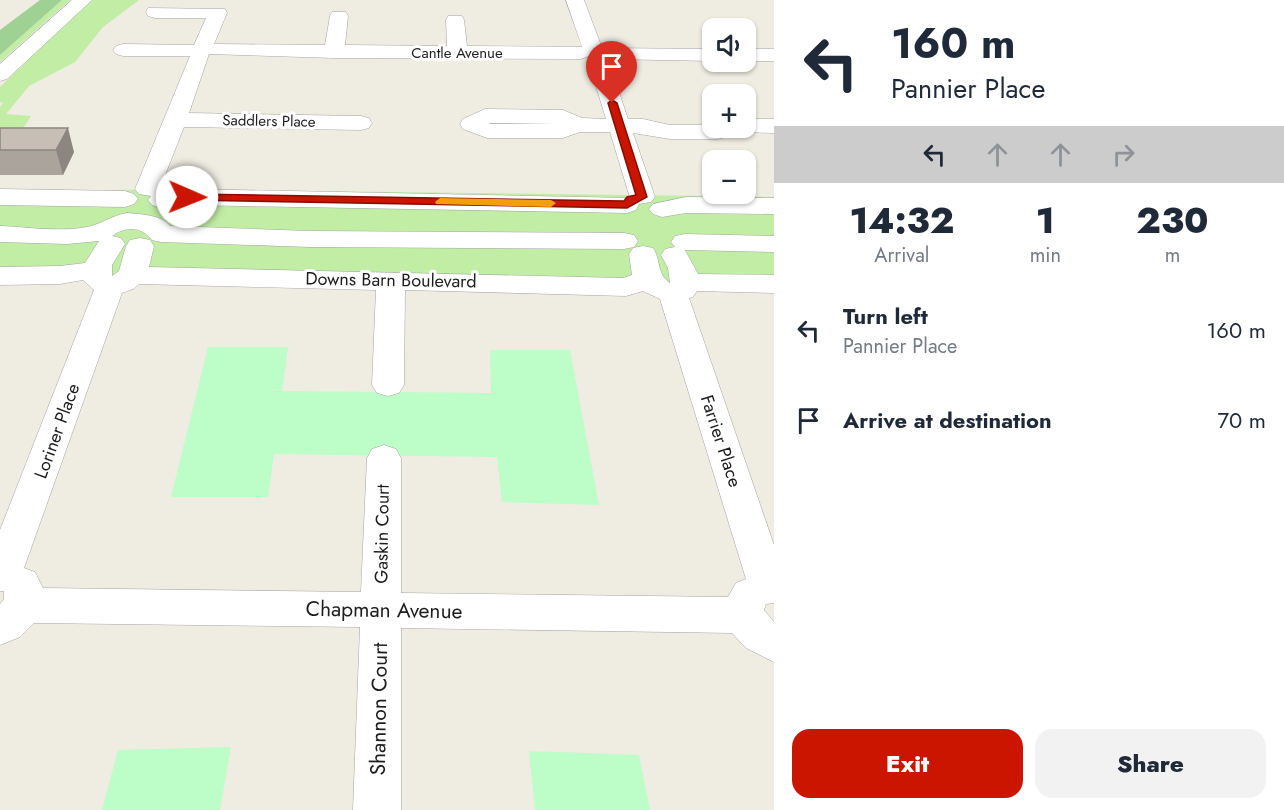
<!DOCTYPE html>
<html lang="en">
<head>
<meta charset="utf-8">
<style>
  :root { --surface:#fff; --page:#f2f2f3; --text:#1f2937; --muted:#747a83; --accent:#cb1500 }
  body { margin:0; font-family:Jost,sans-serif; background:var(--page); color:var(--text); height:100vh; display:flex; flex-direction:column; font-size:22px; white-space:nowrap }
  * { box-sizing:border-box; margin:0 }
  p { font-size:20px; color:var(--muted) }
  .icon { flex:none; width:33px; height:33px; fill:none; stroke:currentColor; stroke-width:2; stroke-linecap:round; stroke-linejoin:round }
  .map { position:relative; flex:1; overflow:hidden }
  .side { display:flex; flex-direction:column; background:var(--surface); width:510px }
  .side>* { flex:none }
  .guide { background:#fff; color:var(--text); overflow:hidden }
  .fabs { position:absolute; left:702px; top:18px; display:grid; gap:12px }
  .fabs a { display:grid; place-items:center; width:54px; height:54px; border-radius:12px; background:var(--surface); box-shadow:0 2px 4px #0004; font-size:30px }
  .pin { position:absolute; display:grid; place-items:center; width:51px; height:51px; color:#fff; margin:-62px -26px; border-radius:50% 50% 50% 0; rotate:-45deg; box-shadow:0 0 6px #0007 }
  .pin .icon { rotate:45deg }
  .me { position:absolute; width:66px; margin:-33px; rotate:91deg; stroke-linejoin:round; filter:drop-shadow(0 0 4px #0008) }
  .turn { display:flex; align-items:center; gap:21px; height:126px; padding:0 18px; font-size:27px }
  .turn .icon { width:78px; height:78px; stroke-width:2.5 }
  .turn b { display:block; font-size:42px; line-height:51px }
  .lanes { display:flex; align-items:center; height:57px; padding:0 18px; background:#0003; justify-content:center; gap:30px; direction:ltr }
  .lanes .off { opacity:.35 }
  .eta { display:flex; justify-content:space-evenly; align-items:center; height:102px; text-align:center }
  .eta b { font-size:36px; font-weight:800; line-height:42px }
  .primary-button { display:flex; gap:12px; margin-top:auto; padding:12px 18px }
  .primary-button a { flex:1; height:69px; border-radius:18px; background:var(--accent); color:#fff; font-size:24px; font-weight:800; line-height:69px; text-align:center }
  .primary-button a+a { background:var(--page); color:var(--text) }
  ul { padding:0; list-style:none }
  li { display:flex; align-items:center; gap:18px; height:90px; padding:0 18px }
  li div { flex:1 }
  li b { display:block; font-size:22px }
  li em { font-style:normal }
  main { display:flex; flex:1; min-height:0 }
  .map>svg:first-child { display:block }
</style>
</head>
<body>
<main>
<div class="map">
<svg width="774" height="810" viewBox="0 0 774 810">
  <rect width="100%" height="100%" fill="#efece2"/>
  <!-- grass -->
  <g fill="#c1eda5">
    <polygon points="62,0 70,0 0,62 0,55"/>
    <polygon points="89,0 139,0 103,27 75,62 29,86 6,114 31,116 19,134 0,133 0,107 3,103 0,102 0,87"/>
    <polygon points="164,189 774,197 774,287 0,277 0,193"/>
  </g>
  <!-- forest -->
  <polygon fill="#a0d194" points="40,0 62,0 0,55 0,30"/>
  <!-- park -->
  <g fill="#bcfdc8">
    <polygon points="208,347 288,347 282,391 491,393 490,350 570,350 599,505 502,502 497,457 274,454 268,497 171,497"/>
    <polygon points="231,747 220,810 102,810 118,750"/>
    <polygon points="529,751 639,755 650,810 535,810"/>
  </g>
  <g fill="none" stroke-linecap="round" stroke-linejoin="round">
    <!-- minor casing -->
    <g stroke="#a4a4a4" stroke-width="1">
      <g id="minor">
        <polygon points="72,0 92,0 7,79 0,81 0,64"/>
        <path d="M566 0H584L602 48 712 49V61L608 59 628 119H643L670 125H712V128H746V119H774V133L742 132 718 139H670L633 133 655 197 651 202 639 204 636 210 627 213 187 205 161 208 152 205 148 200 151 196 139 194 135 189 190 56H123L116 54 113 50 116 46 123 44 194 45 206 18H155L148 16 146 12 148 8 225 9 227 13 214 44 325 45 330 16 332 12H346L348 16 345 45 447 46 446 20 448 16H462L464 20 467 46 582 47ZM597 53 588 60 606 119 582 118 563 110 485 109 463 119 460 124 463 129 487 138H563L580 132H610L630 198 187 189 158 193 184 127 361 130 369 128 372 123 369 118 361 116 189 113 209 54 334 58 581 59ZM489 123 558 124H559H490Z"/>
        <rect x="746" y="49" width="28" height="12"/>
        <polygon points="0,189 125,191 134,194 138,199 134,204 125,207 0,205"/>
        <polygon points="686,197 774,198 774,214 686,213 662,217 653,214 649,209 653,204"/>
        <path d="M127 213C140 214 162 215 170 226L310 231 624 233 634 235 638 241 634 247 624 249 310 247 161 242 152 240C142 226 125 226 112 236L121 238 125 244 112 265V276L119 271 126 246 130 240 140 238 150 240 154 246 149 267 623 278 632 275 629 254 633 248 643 246 653 248C661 260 656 273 670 283L668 268 661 255 665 249 675 247 671 242 675 236 685 234 774 236V252L685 250 698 274 774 275V293L697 291 693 297 689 298 774 545V603L766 604 764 610 774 622V662L746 648 732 633 401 628V810H353L360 627 34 623 20 637 0 645V604L4 599V591H0V530L94 290 83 280 60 284 0 285V267L60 266 85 263 99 241 67 244 0 242V226C26 227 67 233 91 226 105 222 111 216 127 213ZM139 284 376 290 372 385 377 393 388 396 399 393 404 385 405 290 626 296 643 291 660 299 746 579 736 583 728 597 401 593V458L396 449 384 445 372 449 367 458 361 592 43 588 35 572 24 568 122 293 133 289Z"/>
      </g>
    </g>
    <!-- minor -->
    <use href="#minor" fill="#fff" fill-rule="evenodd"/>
  </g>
  <!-- wall -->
  <polygon fill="#aba49c" points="0,128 74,152 63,175 0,175"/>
  <!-- shaded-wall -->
  <polygon fill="#8b867f" points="68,128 74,152 63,175 56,150"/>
  <!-- building -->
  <polygon fill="#c7bfb5" stroke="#8b867f" stroke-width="1.5" points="0,128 68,128 56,150 0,150"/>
  <!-- route -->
  <polygon fill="#cb1500" stroke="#840e00" stroke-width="1.5" points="612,100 617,103 647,197 627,208 187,200 182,197 187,194 624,201 627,197 636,195 608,103"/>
  <!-- slow -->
  <polygon fill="#f59e0b" points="440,198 551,200 556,203 551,207 436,204 435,202"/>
  <g text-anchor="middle" stroke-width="6" stroke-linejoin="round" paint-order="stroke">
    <!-- far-street labels -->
    <g font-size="15" fill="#1d1d1d" stroke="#fff">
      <text x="457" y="58">Cantle Avenue</text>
      <text transform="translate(269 121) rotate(1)" y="5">Saddlers Place</text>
    </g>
    <!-- street labels -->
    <g font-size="18" fill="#1d1d1d" stroke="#fff">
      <text transform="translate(391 280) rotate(1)" y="6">Downs Barn Boulevard</text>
      <text transform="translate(57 431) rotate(-70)" y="6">Loriner Place</text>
      <text transform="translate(721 441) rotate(72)" y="6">Farrier Place</text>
      <text transform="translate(382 534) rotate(-89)" y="6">Gaskin Court</text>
    </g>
    <!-- near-street labels -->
    <g font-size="21" fill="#1d1d1d" stroke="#fff">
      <text transform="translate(384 610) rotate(1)" y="7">Chapman Avenue</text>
      <text transform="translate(379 709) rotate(-89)" y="7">Shannon Court</text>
    </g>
  </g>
</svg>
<div class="fabs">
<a><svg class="icon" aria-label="sound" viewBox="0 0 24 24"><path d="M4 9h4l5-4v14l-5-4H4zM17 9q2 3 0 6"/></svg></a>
<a>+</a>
<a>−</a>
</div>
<div class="pin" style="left:612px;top:103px;background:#d93025"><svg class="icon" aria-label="arrive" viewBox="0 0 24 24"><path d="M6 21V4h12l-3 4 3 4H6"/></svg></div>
<svg class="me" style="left:187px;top:197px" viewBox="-20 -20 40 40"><circle r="19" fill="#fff"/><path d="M0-13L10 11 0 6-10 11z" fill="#cb1500"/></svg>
</div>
<section class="side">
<div class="guide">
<div class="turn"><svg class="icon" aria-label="left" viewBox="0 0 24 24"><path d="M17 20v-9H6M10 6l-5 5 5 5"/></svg><div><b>160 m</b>Pannier Place</div></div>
<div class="lanes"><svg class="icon" aria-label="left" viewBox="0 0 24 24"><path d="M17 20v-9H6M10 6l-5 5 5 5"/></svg><svg class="icon off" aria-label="ahead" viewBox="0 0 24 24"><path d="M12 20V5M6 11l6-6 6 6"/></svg><svg class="icon off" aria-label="ahead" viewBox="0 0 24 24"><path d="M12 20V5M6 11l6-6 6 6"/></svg><svg class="icon off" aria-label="right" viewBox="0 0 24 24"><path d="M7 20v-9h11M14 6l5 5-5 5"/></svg></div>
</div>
<div class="eta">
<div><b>14:32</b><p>Arrival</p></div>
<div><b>1</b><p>min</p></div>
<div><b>230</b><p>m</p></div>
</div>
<ul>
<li><svg class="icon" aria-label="left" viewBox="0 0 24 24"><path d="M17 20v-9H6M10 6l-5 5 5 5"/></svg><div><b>Turn left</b><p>Pannier Place</p></div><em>160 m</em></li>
<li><svg class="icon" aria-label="arrive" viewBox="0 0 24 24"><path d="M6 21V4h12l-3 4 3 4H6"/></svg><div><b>Arrive at destination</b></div><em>70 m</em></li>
</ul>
<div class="primary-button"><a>Exit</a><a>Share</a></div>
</section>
</main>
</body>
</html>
